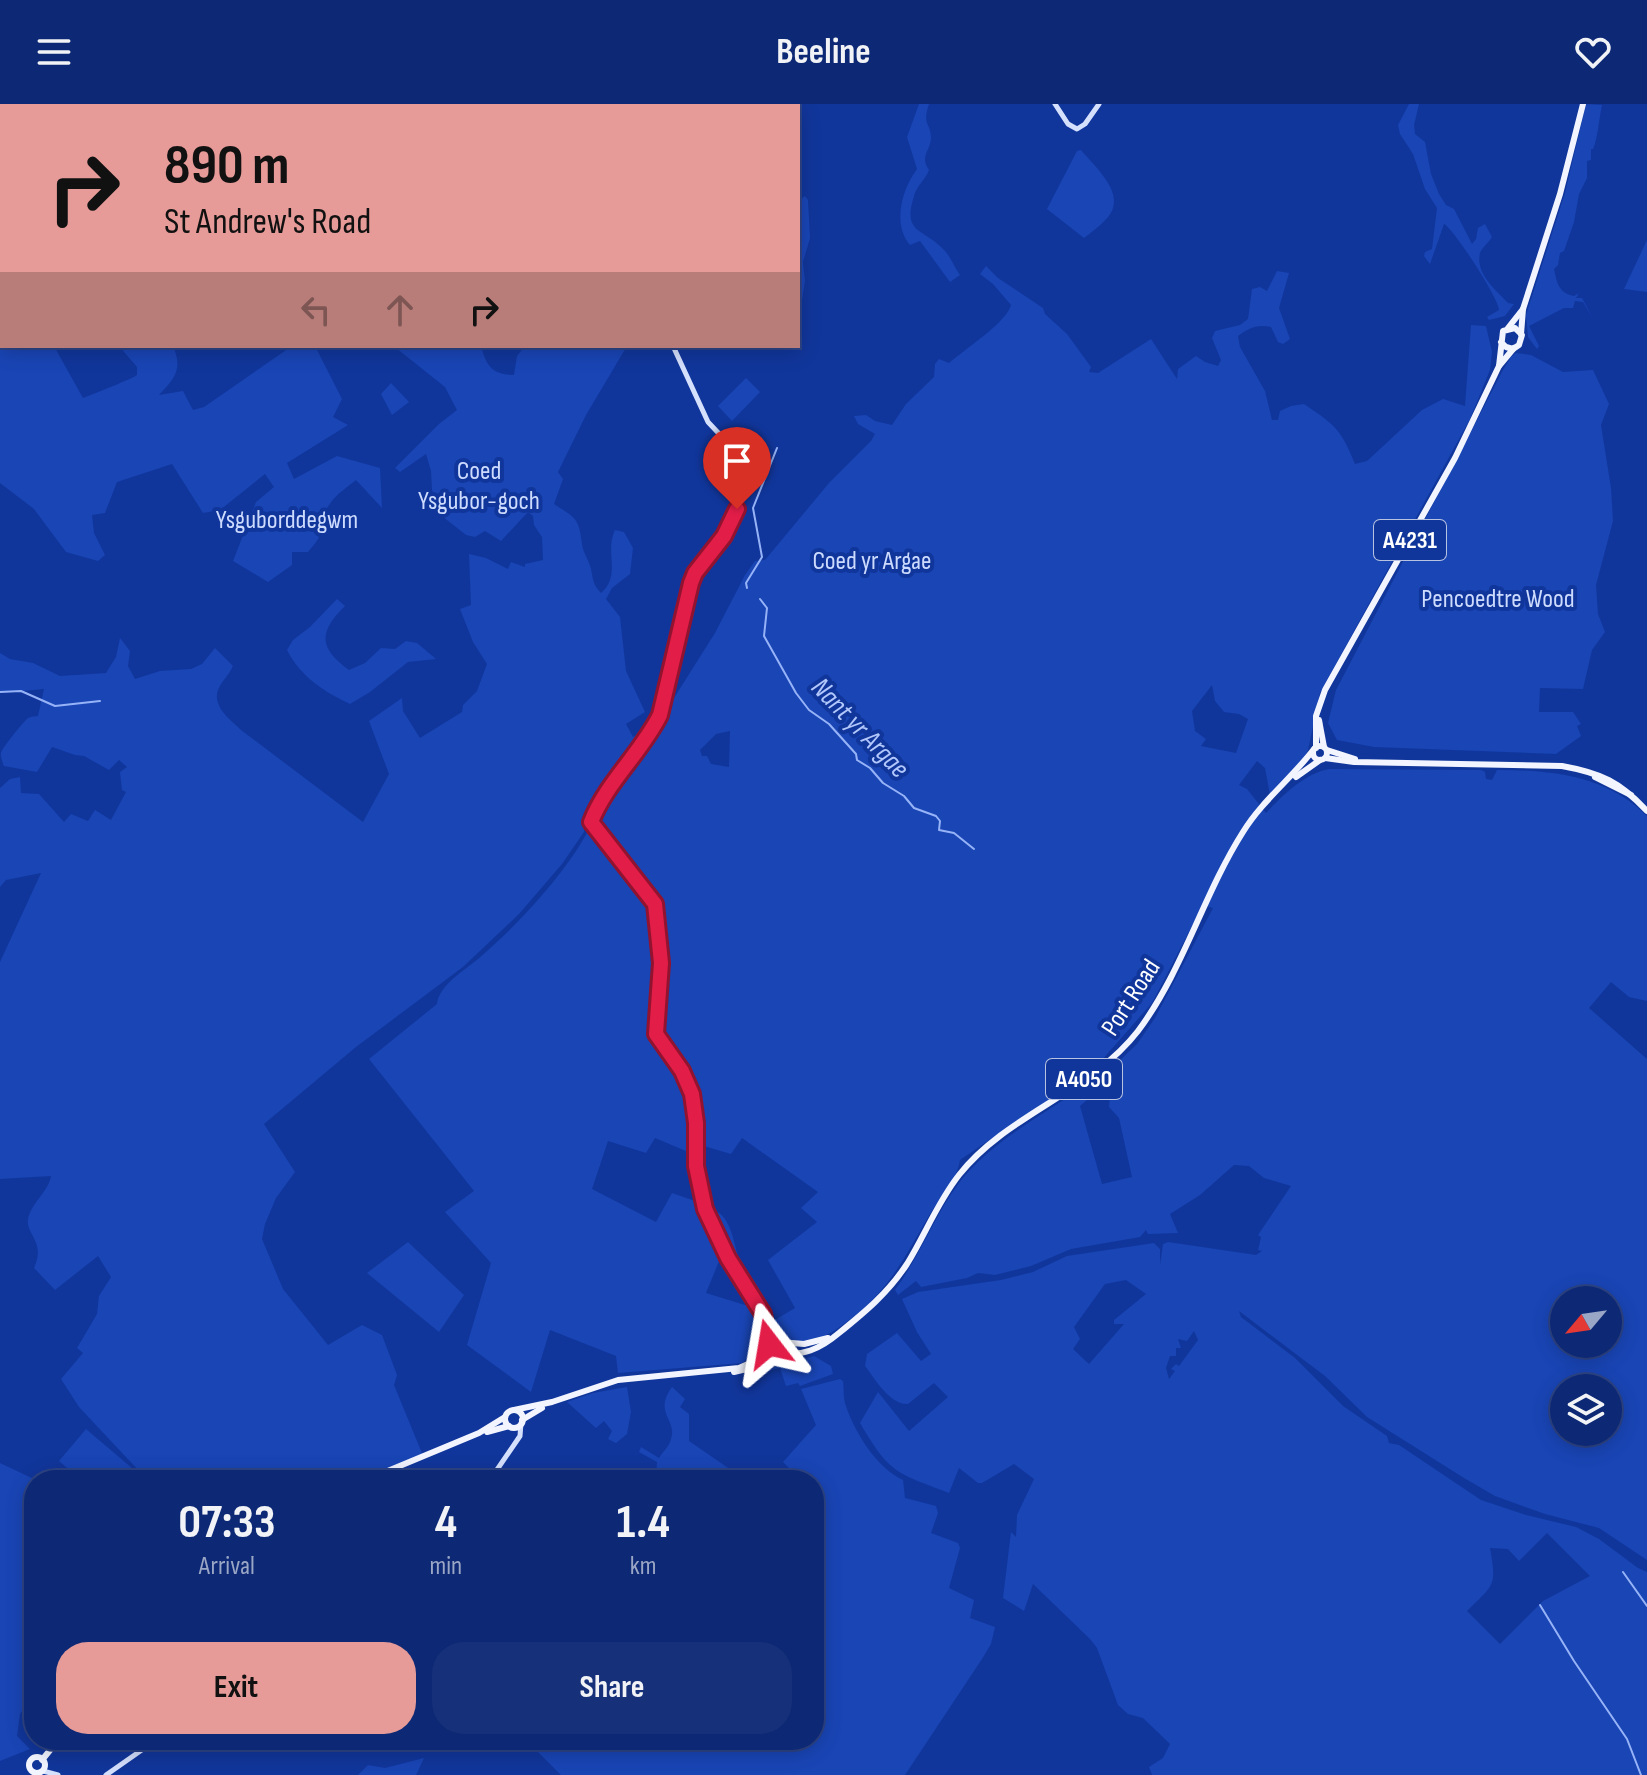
<!DOCTYPE html>
<html lang="en">
<head>
<meta charset="utf-8">
<style>
  :root { --surface:#0d2874; --page:#163079; --text:#f1f3f6; --muted:#9aa6c5; --line:#2d4486; --accent:#e69b98 }
  body { margin:0; font-family:"Sofia Sans Condensed",sans-serif; background:var(--page); color:var(--text); height:100vh; display:flex; flex-direction:column; font-size:30px; white-space:nowrap }
  * { box-sizing:border-box; margin:0 }
  p { font-size:26px; color:var(--muted) }
  .icon { flex:none; width:44px; height:44px; fill:none; stroke:currentColor; stroke-width:2; stroke-linecap:round; stroke-linejoin:round }
  .map { position:relative; flex:1; overflow:hidden }
  .drawer { position:absolute; left:24px; top:1366px; width:800px; height:280px; display:flex; flex-direction:column; background:var(--surface); border-radius:32px; box-shadow:0 4px 20px #0003,0 0 0 2px var(--line) }
  .drawer>* { flex:none }
  .top-card { position:absolute; left:0px; top:0px; width:800px; height:244px; box-shadow:0 4px 20px #0003,0 0 0 2px var(--line); background:#e69b98; color:#111; overflow:hidden }
  .needle { width:52px; rotate:241deg }
  .buttons { position:absolute; left:1550px; top:1182px; display:grid; gap:16px }
  .buttons a { display:grid; place-items:center; width:72px; height:72px; border-radius:50%; background:var(--surface); box-shadow:0 4px 20px #0003,0 0 0 2px var(--line); font-size:40px }
  .pin { position:absolute; display:grid; place-items:center; width:68px; height:68px; color:#fff; margin:-82px -34px; border-radius:50% 50% 50% 0; rotate:-45deg; box-shadow:0 0 8px #0007 }
  .pin .icon { rotate:45deg }
  .me { position:absolute; width:88px; margin:-44px; rotate:346deg; stroke-linejoin:round; filter:drop-shadow(0 0 6px #0008) }
  .turn { display:flex; align-items:center; gap:28px; height:168px; padding:0 32px; font-size:36px }
  .turn .icon { width:104px; height:104px; stroke-width:2.5 }
  .turn b { display:block; font-size:56px; line-height:68px }
  .lanes { display:flex; align-items:center; height:76px; padding:0 32px; background:#0003; justify-content:center; gap:40px; direction:ltr }
  .lanes .off { opacity:.35 }
  .eta { display:flex; justify-content:space-evenly; align-items:center; height:136px; text-align:center }
  .eta b { font-size:48px; font-weight:700; line-height:56px }
  .cta { display:flex; gap:16px; margin-top:auto; padding:16px 32px }
  .cta a { flex:1; height:92px; border-radius:32px; background:var(--accent); color:#111; font-size:32px; font-weight:700; line-height:92px; text-align:center }
  .cta a+a { background:var(--page); color:var(--text) }
  header { display:flex; justify-content:space-between; align-items:center; height:104px; padding:0 32px; background:var(--surface); font-size:36px; font-weight:700 }
  .map>svg:first-child { display:block }
</style>
</head>
<body>
<header><svg class="icon" aria-label="menu" viewBox="0 0 24 24"><path d="M4 6h16M4 12h16M4 18h16"/></svg>Beeline<svg class="icon" aria-label="heart" viewBox="0 0 24 24"><path d="M12 20l-8-8c-3-5 5-10 8-4 3-6 11-1 8 4z"/></svg></header>
<div class="map">
<svg width="1647" height="1671" viewBox="0 0 1647 1671">
  <rect width="100%" height="100%" fill="#11369b"/>
  <!-- green -->
  <g fill="#1945b5" fill-rule="evenodd">
    <path d="M919 0H929C922 21 930 18 931 33 931 47 919 52 929 66 926 75 917 81 914 92 902 130 923 124 943 145 950 151 954 163 960 171L950 178 920 137 910 141C892 120 902 85 917 65L907 33Z"/>
    <path d="M1409 0H1419L1414 21 1415 30 1425 38 1431 70 1439 90 1446 101 1454 105 1472 140 1476 135 1478 124 1485 120 1492 133C1489 138 1482 144 1480 149 1475 170 1496 186 1508 199L1514 200 1505 212 1489 216 1487 213 1499 206C1499 195 1454 125 1444 120L1430 160 1424 152 1425 148 1432 145 1437 104 1425 85 1413 50 1400 30 1398 21Z"/>
    <path d="M1586 0 1602 1C1599 14 1598 34 1593 45H1591V56L1587 57V74L1579 90 1574 118 1564 147 1560 149 1558 161 1554 165C1557 178 1558 189 1574 192L1579 189 1576 194H1582L1593 215 1583 198 1575 197 1573 204H1564L1529 222 1539 242 1537 245 1528 233 1526 211 1565 89Z"/>
    <path d="M1081 46C1093 61 1122 85 1112 107 1107 117 1093 127 1084 134L1047 105 1077 47Z"/>
    <polygon points="805,92 808,96 810,134 803,158 805,177 802,196 798,199 801,95"/>
    <path d="M0 126 2 242H54L83 294C91 291 134 274 137 271V263L119 242H173C183 265 175 274 159 291L183 287 193 306 204 303 292 242H315L342 295 333 313 348 321 287 359 294 375 337 352 380 364 382 404 356 376C342 387 328 396 323 414 317 435 325 428 308 448H292V461L268 478 233 457 256 398 274 383 265 370 220 406 203 409 172 360 117 378 105 409 92 411 94 429 105 451 98 457 66 448 34 405 0 379Z"/>
    <polygon points="1647,136 1647,188 1624,185"/>
    <path d="M986 162 998 174 1043 204 1045 210 1067 230 1091 263 1089 268 1098 269 1151 235 1177 275 1178 265 1196 252 1205 258 1218 262 1221 256 1212 234 1215 227 1240 221 1248 215 1252 185 1260 183 1267 187 1277 167 1289 169 1279 204 1290 235 1283 240 1278 238 1271 223C1257 220 1249 224 1238 232L1240 243 1265 287 1272 316H1278L1280 307 1291 302 1304 300C1335 321 1341 325 1355 360L1367 357 1422 306 1443 295 1465 302 1471 221 1486 222 1492 248 1490 266 1470 315 1320 589 1308 646 1303 656 1270 691 1265 664 1257 657 1239 681 1247 685 1266 709C1283 691 1304 670 1329 665L1481 666 1485 668 1486 675 1492 676 1497 666C1553 666 1607 672 1647 712V897L1629 893 1611 878 1589 904 1647 955V1456L1599 1424 1545 1410 1495 1392 1464 1374 1367 1313 1325 1272 1239 1207 1241 1213 1295 1254 1343 1302 1387 1332 1389 1339 1399 1341 1481 1396 1526 1411 1576 1423 1599 1435 1638 1464 1647 1468V1671H1152L1149 1663 1163 1654 1170 1640 1143 1614 1128 1610 1118 1601 1097 1544 1090 1535 1033 1480 1024 1507 1003 1494 1011 1428 1016 1433 1017 1411 1034 1375 1014 1360 982 1379H978L959 1364 949 1389C895 1368 890 1370 860 1319L878 1288 909 1327 948 1293 934 1279 908 1300C890 1301 875 1275 865 1262L867 1250 897 1229 921 1257 931 1250 917 1228 902 1195 918 1188 1001 1176 1033 1168 1067 1152 1154 1139 1160 1145V1161L1163 1140 1168 1138 1256 1151 1262 1147 1258 1146 1261 1133 1258 1131 1291 1082 1264 1074 1249 1062 1234 1061 1200 1091 1170 1110 1178 1129 1148 1130 1146 1126 1140 1133 1071 1145 1031 1162 995 1171 978 1169 967 1174 921 1183 916 1177 898 1191 895 1186C920 1152 934 1112 959 1079 990 1039 1040 1012 1082 984L1084 989 1095 982 1098 993 1088 995 1080 1002 1102 1080 1132 1073 1119 1014 1109 1003 1112 964 1137 940 1155 914 1213 804 1203 801 1152 899 1094 965 960 1056C957 1077 938 1096 927 1115 906 1151 890 1183 857 1210 832 1229 819 1241 784 1236L773 1227 770 1219 795 1204 768 1156 817 1118 801 1104 818 1088 742 1034 731 1050 697 1040C697 1019 700 996 691 977 681 958 663 944 658 923L664 849 659 800 628 764 597 722V713L605 698 658 629 667 605 715 529 745 471 755 457 765 456 829 379 871 337 875 330 858 320 854 312 866 311 875 317 892 321 906 300 934 273 935 260 939 255 949 259C965 245 1007 218 1011 201L993 180 980 170ZM1212 581 1215 597 1224 608 1239 610 1248 615 1236 649 1201 642 1206 635 1195 627 1192 607ZM730 627 729 663 711 660 707 652H702L700 646 716 630ZM1126 1176 1146 1190 1114 1216V1220H1124L1089 1260 1073 1245 1080 1235 1074 1223 1105 1180ZM1564 1196H1608V1240H1564ZM1194 1227 1198 1236 1179 1262 1176 1260 1171 1265 1175 1267 1169 1275 1166 1264 1170 1252H1176V1244H1181L1178 1235 1187 1237ZM1564 1284H1608V1328H1564ZM1547 1429 1590 1472 1543 1497 1500 1540 1467 1507C1494 1480 1497 1483 1490 1444L1508 1445 1519 1457Z"/>
    <path d="M387 242H481C486 261 492 271 514 271L517 252 525 242H627L586 311 558 368 563 375 554 400C575 414 579 413 582 440 583 449 589 456 591 465 593 475 593 481 601 489 622 471 604 448 615 426L624 428 633 444 630 470 612 484 606 495 620 513 626 567 645 608 626 620 633 633 650 625 585 716 584 728 562 760 519 810 463 863 356 943 264 1020 295 1068 276 1094 265 1120 262 1135 283 1185 328 1241 362 1221 382 1231 397 1271 394 1281 424 1354 371 1376H231L209 1364 202 1376H139V1367L79 1303 61 1275 83 1249 77 1244 97 1210 99 1192 111 1173 98 1152 55 1186 34 1164C46 1138 26 1131 28 1116 30 1100 49 1087 51 1072L0 1075V858L41 769 6 776 0 783V684L10 675 20 673 21 689 39 690 64 718 71 710 88 717 95 706 111 716 126 688 122 686 120 668 127 663 119 656 109 666 84 652 75 651 52 643 37 668 4 662C3 660 0 652 1 649 2 644 21 621 25 617 29 612 32 613 38 612L44 585 0 589V549L10 555 33 559 60 572 106 569 116 553 120 534 130 547 128 562 135 575 160 567 191 565 202 560 215 544 233 562C229 571 221 578 218 586 212 603 231 616 241 626L363 718 389 670 369 617 402 594 403 607 420 634 462 608 463 601 477 587 487 560 473 538 460 505 471 501 469 450 486 454 508 465 511 458 525 463V460L543 456 542 433 534 421 533 412 528 408 501 437 485 427 475 433 466 431 433 405 431 367 426 350 400 368 395 364 439 320 457 306 445 283 396 244Z"/>
    <polygon points="1516,249 1531,251 1563,268 1593,266 1609,300 1601,321 1611,384 1613,417 1596,481 1598,510 1605,528 1592,546 1583,585 1540,584 1539,608 1573,608 1581,620 1577,622 1581,632 1556,650 1374,643 1337,636 1328,619 1336,586 1503,266 1511,253"/>
    <polygon points="746,274 760,288 732,317 718,302"/>
    <polygon points="391,279 409,298 392,311 381,290"/>
    <path d="M337 495 345 502C318 528 319 544 349 566L365 559 381 544 395 545 406 537 417 539 436 555 408 558 370 588 350 600C323 587 301 573 287 546L293 536 310 523Z"/>
    <path d="M588 727H593L654 802 659 855 653 927 680 968 691 993 693 1050 655 1034 646 1049 608 1037 592 1085 656 1118 672 1089 701 1099 709 1125 722 1150 706 1189 758 1205C771 1228 763 1247 742 1259L618 1269 616 1252 550 1226 531 1288 467 1241 491 1159 445 1108 474 1087 369 955 437 900C439 881 465 866 478 855 516 823 565 770 588 727Z"/>
    <path d="M704 1093 712 1100 711 1105C730 1110 733 1135 738 1152L736 1154H732L728 1148Z"/>
    <polygon points="408,1138 464,1191 439,1228 367,1169"/>
    <polygon points="814,1252 831,1262 833,1270 800,1282 798,1279 786,1282 780,1264 741,1272"/>
    <path d="M840 1275 843 1277C844 1285 843 1294 846 1302 855 1329 877 1364 903 1376L905 1394 936 1402 938 1409 931 1429 958 1439 960 1444 949 1484 974 1496 970 1514 995 1523 991 1540 982 1555 905 1671H561L526 1636H814V1376H783L791 1366 783 1358 816 1321 801 1285Z"/>
    <polygon points="627,1283 631,1308 627,1330 616,1339 608,1335 612,1327 604,1317 596,1324 567,1298 593,1289"/>
    <path d="M672 1283 685 1295 680 1303 689 1310V1337L734 1368 729 1376H680L660 1364 656 1370 657 1358 639 1348 641 1343 659 1354C662 1349 669 1342 670 1338 680 1316 652 1310 672 1283Z"/>
    <polygon points="86,1325 133,1365 123,1376 81,1376 59,1357"/>
    <polygon points="0,1359 36,1376 34,1590 20,1610 17,1632 30,1645 0,1657"/>
    <polygon points="424,1654 416,1671 358,1671 368,1661 385,1664"/>
  </g>
  <g fill="none" stroke-linecap="round" stroke-linejoin="round">
    <!-- stream -->
    <g stroke="#97b3f7" stroke-width="2">
      <polyline points="747,484 746,479 762,453 753,404 777,344"/>
      <polyline points="760,495 767,504 764,532 796,589 809,606 829,620 856,650 857,656 870,664 883,679 904,692 914,704 936,712 940,717 939,726 954,729 974,745"/>
      <polyline points="0,588 21,587 55,602 100,597"/>
      <polyline points="1623,1468 1647,1502"/>
      <polyline points="1540,1501 1574,1557 1627,1635 1641,1671"/>
    </g>
    <!-- secondary -->
    <g stroke="#d5e0fd" stroke-width="5">
      <polyline points="1055,0 1068,20 1077,25 1085,20 1099,0"/>
      <polyline points="592,2 592,0"/>
      <path d="M673 242 708 318 741 353C747 383 735 419 717 443 707 455 697 464 691 479L660 611C641 649 607 679 591 718L655 800 661 859 656 930 682 967 692 990 696 1019V1062L708 1113 723 1144 756 1197 775 1236"/>
      <polyline points="765,1216 769,1240"/>
      <polyline points="490,1376 520,1332 521,1319"/>
      <polyline points="43,1667 58,1671"/>
      <polyline points="106,1671 156,1636"/>
    </g>
    <!-- primary -->
    <g stroke="#f2f5ff" stroke-width="6">
      <polyline points="1508,224 1523,205"/>
      <polyline points="1521,230 1523,205 1560,90 1583,0"/>
      <polyline points="1499,262 1503,227 1515,224 1522,231 1519,241 1513,245 1506,243 1501,238"/>
      <polyline points="1319,616 1324,643"/>
      <circle cx="1320" cy="649" r="7"/>
      <polyline points="1316,644 1316,612 1325,586 1455,354 1499,262 1514,244"/>
      <polyline points="1327,646 1355,655"/>
      <path d="M1325 654 1354 658 1562 662C1601 669 1620 678 1647 707"/>
      <polyline points="1296,673 1320,656"/>
      <polyline points="1595,673 1631,691"/>
      <circle cx="775" cy="1243" r="7"/>
      <polyline points="780,1238 804,1240 828,1234"/>
      <path d="M778 1249C802 1253 820 1245 839 1229 865 1208 888 1189 907 1160 925 1131 937 1099 959 1071 1007 1010 1090 989 1138 927 1183 867 1203 791 1243 728 1262 697 1292 674 1314 645"/>
      <polyline points="734,1268 759,1262 777,1249"/>
      <polyline points="514,1306 552,1298 618,1276 739,1264 757,1256 768,1241"/>
      <circle cx="514" cy="1315" r="9"/>
      <polyline points="522,1316 542,1304"/>
      <polyline points="487,1328 509,1322"/>
      <polyline points="366,1376 479,1329 505,1313"/>
      <circle cx="37" cy="1661" r="8"/>
      <polyline points="42,1656 51,1645 64,1636"/>
    </g>
  </g>
  <g fill="none" stroke-linecap="round" stroke-linejoin="round">
    <!-- route casing -->
    <g stroke="#92132f" stroke-width="20">
      <path id="route" d="M737 405 724 432 695 469 691 479 660 611C641 649 606 679 591 718L655 800 661 859 656 930 682 967 692 990 696 1019V1062L705 1105 728 1154 763 1210 769 1240"/>
    </g>
    <!-- route -->
    <use href="#route" stroke="#e11d48" stroke-width="14"/>
  </g>
  <g text-anchor="middle" stroke-width="8" stroke-linejoin="round" paint-order="stroke">
    <!-- shield labels -->
    <g fill="#11369b" stroke="#b8c3e1" stroke-width="2">
      <rect x="1374" y="416" width="72" height="40" rx="6"/>
      <rect x="1046" y="955" width="76" height="40" rx="6"/>
    </g>
    <g font-size="24" font-weight="bold" fill="#fff">
      <text x="1410" y="444">A4231</text>
      <text x="1084" y="983">A4050</text>
    </g>
    <!-- park labels -->
    <g font-size="26" fill="#cddbfe" stroke="#11369b">
      <text x="479" y="375">Coed<tspan x="479" dy="30">Ysgubor-goch</tspan></text>
      <text x="287" y="424">Ysguborddegwm</text>
      <text x="872" y="465">Coed yr Argae</text>
      <text x="1498" y="503">Pencoedtre Wood</text>
    </g>
    <!-- street labels -->
    <g font-size="26" fill="#fff" stroke="#11369b">
      <text transform="translate(1130 893) rotate(-57)" y="9">Port Road</text>
    </g>
    <!-- water labels -->
    <g font-size="28" font-style="italic" fill="#b2c7fb" stroke="#11369b">
      <text transform="translate(861 623) rotate(46)" y="10">Nant yr Argae</text>
    </g>
  </g>
</svg>
<div class="buttons">
<a><svg class="needle" viewBox="-14 -14 28 28"><path d="M0-13l5 13h-10z" fill="#e53935"/><path d="M0 13l5-13h-10z" fill="#9aa6c5"/></svg></a>
<a><svg class="icon" aria-label="layers" viewBox="0 0 24 24"><path d="M12 4l9 5-9 5-9-5zM3 14l9 5 9-5"/></svg></a>
</div>
<div class="pin" style="left:737px;top:405px;background:#d93025"><svg class="icon" aria-label="arrive" viewBox="0 0 24 24"><path d="M6 21V4h12l-3 4 3 4H6"/></svg></div>
<svg class="me" style="left:769px;top:1240px" viewBox="-20 -20 40 40"><path d="M0-17L14 15 0 8-14 15z" fill="#e11d48" stroke="#fff" stroke-width="4"/></svg>
<div class="top-card">
<div class="turn"><svg class="icon" aria-label="right" viewBox="0 0 24 24"><path d="M7 20v-9h11M14 6l5 5-5 5"/></svg><div><b>890 m</b>St Andrew's Road</div></div>
<div class="lanes"><svg class="icon off" aria-label="left" viewBox="0 0 24 24"><path d="M17 20v-9H6M10 6l-5 5 5 5"/></svg><svg class="icon off" aria-label="ahead" viewBox="0 0 24 24"><path d="M12 20V5M6 11l6-6 6 6"/></svg><svg class="icon" aria-label="right" viewBox="0 0 24 24"><path d="M7 20v-9h11M14 6l5 5-5 5"/></svg></div>
</div>
<section class="drawer">
<div class="eta">
<div><b>07:33</b><p>Arrival</p></div>
<div><b>4</b><p>min</p></div>
<div><b>1.4</b><p>km</p></div>
</div>
<div class="cta"><a>Exit</a><a>Share</a></div>
</section>
</div>
</body>
</html>
